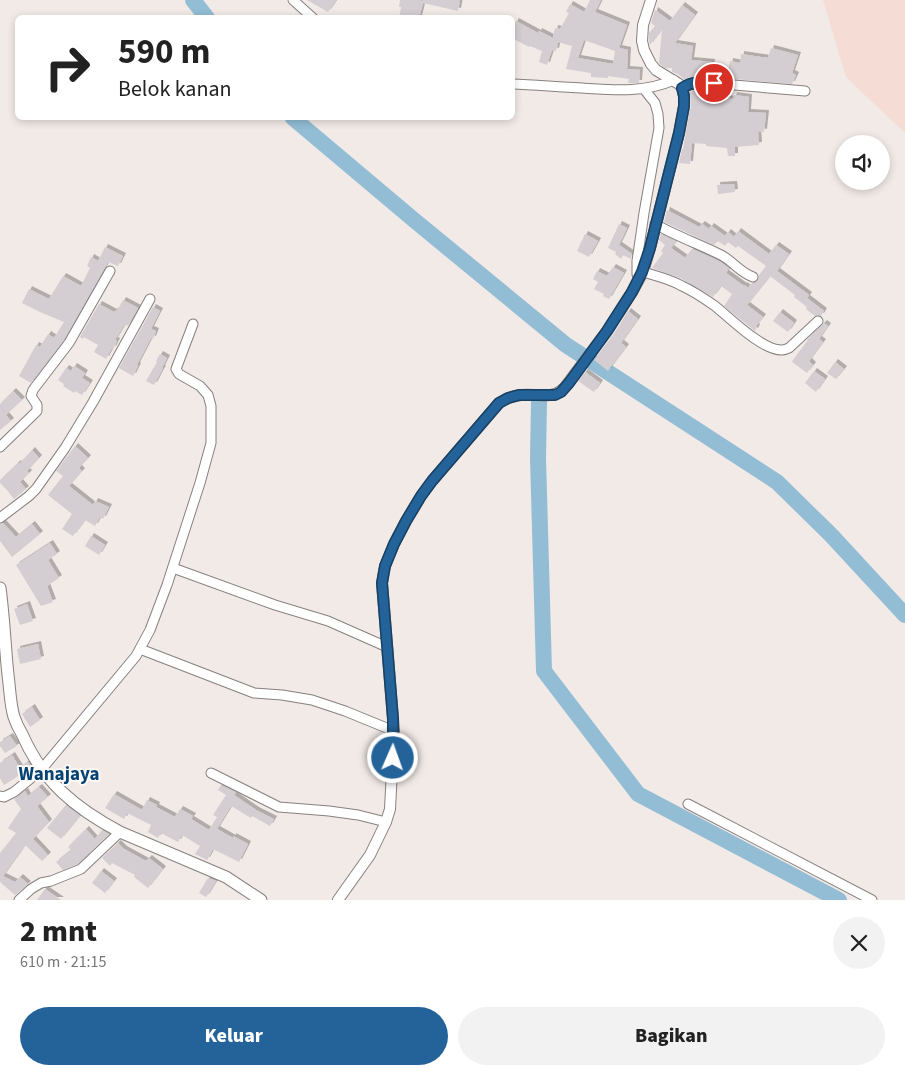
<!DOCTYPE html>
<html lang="id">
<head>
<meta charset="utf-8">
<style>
  :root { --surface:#fff; --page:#f2f2f2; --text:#222; --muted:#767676; --accent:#246399 }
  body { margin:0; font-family:"Source Sans 3",sans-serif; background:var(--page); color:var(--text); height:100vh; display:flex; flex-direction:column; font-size:19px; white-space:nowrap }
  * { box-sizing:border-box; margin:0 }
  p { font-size:16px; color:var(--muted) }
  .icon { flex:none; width:28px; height:28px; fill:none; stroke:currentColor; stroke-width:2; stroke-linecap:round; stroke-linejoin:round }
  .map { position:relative; height:900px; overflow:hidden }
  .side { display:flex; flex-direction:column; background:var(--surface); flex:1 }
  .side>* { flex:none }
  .top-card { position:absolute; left:15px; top:15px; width:500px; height:105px; border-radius:8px; box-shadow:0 2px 8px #0003; background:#fff; color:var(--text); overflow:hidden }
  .controls { position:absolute; left:835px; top:135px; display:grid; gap:10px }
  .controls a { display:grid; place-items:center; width:55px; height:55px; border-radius:50%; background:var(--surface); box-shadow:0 2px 8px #0003; font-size:25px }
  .pin { position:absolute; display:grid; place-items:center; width:42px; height:42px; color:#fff; margin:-21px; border:2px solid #fff; border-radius:50%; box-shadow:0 1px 5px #0007 }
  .me { position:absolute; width:55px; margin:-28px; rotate:2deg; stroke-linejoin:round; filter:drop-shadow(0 0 4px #0008) }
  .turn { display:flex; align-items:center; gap:18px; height:105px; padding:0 20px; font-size:22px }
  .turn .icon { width:65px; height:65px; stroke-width:2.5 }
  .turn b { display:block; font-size:35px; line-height:42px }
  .round { display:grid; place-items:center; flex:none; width:52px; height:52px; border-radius:26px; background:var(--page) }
  .summary { display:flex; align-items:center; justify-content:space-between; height:85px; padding:0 20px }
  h1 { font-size:30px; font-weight:800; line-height:38px }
  .button { display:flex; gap:10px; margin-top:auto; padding:10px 20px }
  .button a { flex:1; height:58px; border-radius:30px; background:var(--accent); color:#fff; font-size:20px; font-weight:800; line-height:58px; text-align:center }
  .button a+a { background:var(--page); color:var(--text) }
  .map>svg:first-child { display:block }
</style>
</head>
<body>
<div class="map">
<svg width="905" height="900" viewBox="0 0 905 900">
  <defs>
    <filter id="shadow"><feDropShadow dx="3" dy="-3" stdDeviation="0" flood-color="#0004"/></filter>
  </defs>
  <rect width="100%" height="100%" fill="#f2eae7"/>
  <!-- industrial -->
  <polygon fill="#f5dcd4" points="823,0 905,0 905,133 846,77"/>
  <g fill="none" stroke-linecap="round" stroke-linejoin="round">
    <!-- river -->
    <g stroke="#92bdd5" stroke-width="16">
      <polyline points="193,0 207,18"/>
      <polyline points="293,118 414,220 566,345 777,482 831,535 905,615"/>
      <polyline points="539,402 538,458 544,671 638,794 839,900"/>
    </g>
  </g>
  <!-- building -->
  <g fill="#d4cdd1" fill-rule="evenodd" filter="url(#shadow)">
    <polygon points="307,0 336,0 328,12"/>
    <polygon points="400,0 418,0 423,1 423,0 460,0 458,11 423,3 419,18 399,18 401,7 399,7"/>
    <path d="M590 0H601L595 12 627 25 619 48 628 50 627 69 640 70 639 83H628L629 79 608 76V78L591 77V73L566 69 572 46 558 42 556 51 552 50 547 65 539 62 542 51 530 46 529 47 512 38V28L516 21 538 33 539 31 553 38 555 28 560 29 569 13 566 12 570 4 584 12ZM584 40 615 51 613 64 578 58Z"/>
    <polygon points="682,5 695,15 675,43 693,46 691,60 712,62 711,69 728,71 730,61 740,63 741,54 768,58 771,48 798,55 792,73 796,75 792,84 699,76 685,80 678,74 672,72 672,68 665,68 661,65 659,63 662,29 650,45 649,40 649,33 655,26 651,23 655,10 670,21"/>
    <polygon points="699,88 703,89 702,93 721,94 720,97 733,99 734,95 749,97 748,112 766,113 764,132 758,131 759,145 735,147 735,156 728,156 727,148 706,146 706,144 692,143 690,164 679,163 682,149 683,149 690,109 691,109 690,92"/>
    <polygon points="734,184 735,192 718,194 717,185"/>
    <polygon points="667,210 699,227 702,224 709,229 711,226 725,236 728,232 734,237 738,231 769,254 776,245 789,254 777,271 809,295 807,298 824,311 821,316 815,316 806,309 807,307 794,297 795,295 770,276 747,305 763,317 756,326 757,327 755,331 724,306 732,294 721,286 713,297 680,278 652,268 663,253 661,251 665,245 659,240 661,234 676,241 671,248 685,258 692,249 719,261 729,268 726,273 744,286 744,285 748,288 752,283 756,282 758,280 759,275 766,266 738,246 736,248 728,242 725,246 718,241 714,245 664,222"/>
    <polygon points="619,224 627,228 619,245 632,254 631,259 623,255 621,259 615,254 616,252 608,248"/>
    <polygon points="585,234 598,241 589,257 577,251"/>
    <polygon points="105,247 123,256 118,266 108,262 64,340 31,383 19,376 36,345 40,347 48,334 54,338 64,322 40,312 22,303 29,289 49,299 63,276 81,286 90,268 87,266 91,257 98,261"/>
    <polygon points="613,267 624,273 609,299 603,296 604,294 594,289 598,282 593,279 597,271 607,276"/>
    <polygon points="123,300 138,308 128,326 125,324 115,340 117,341 113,349 112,348 106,359 94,352 98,345 84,337 83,339 80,337 99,304 114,312 116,310 117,311"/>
    <polygon points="153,307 160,311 151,329 156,331 153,339 151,338 137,365 138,366 133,376 119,368"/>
    <polygon points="628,311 638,319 621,343 626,347 608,371 594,360 613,335"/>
    <polygon points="780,312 794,323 788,332 773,321"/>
    <polygon points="824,323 828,326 819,339 823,342 809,361 813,365 807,373 792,362 793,360 808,340 807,340"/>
    <polygon points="160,354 167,358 162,368 163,368 154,385 146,381 157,362 156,361"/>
    <polygon points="835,362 844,369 836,379 827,373"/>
    <polygon points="74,366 85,373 82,378 90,383 82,395 75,391 74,393 63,386 64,384 58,380 66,368 71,371"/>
    <polygon points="814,371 825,379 816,392 805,383"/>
    <polygon points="585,372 600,383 594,392 578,381"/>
    <polygon points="13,391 22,400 6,415 11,421 0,430 0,404"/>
    <polygon points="75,446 88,458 79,468 82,471 69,486 93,505 95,501 109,507 103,519 100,517 95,526 85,520 73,536 62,529 72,514 48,495 63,476 56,471"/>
    <polygon points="32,450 39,458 27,471 29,473 20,482 26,489 14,499 9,493 9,492 0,483 0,480 18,463 19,464"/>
    <polygon points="3,523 16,537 32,524 40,534 12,557 0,541 0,524"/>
    <polygon points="91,536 105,545 99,555 85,546"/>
    <polygon points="50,543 57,554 48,560 59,578 47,586 53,602 41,606 16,565"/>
    <polygon points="27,604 33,621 20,625 14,609"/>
    <polygon points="38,644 41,659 20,664 17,649"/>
    <polygon points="32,707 40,720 30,727 22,714"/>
    <polygon points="10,736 17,746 5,753 0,746 0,742"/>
    <polygon points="12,755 20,768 28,762 33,769 22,777 20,775 4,785 0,778 0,763"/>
    <polygon points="221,785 236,792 234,795 256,810 274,819 270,826 252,816 251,818 231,806 217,829 233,838 233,836 248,844 239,862 213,849 207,860 195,854 200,846 182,835 178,842 161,833 158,838 148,832 151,825 127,813 124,819 105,808 114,794 142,810 147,800 157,805 156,807 175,817 180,809 193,816 191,819 209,830 217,817 213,815 226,795 218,790"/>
    <polygon points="39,787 48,797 37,806 49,822 33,839 48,855 42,861 25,845 3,876 15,882 20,877 28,884 15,895 0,882 0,853 16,833 8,828 21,809 14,799 25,791 28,796"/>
    <polygon points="66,805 80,816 61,839 47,828"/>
    <polygon points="86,829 95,839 102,830 109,834 78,864 63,870 56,862 71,850 68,847"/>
    <polygon points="118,843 124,849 146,861 149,858 163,869 148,888 134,877 135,875 112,863 110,866 102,858"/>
    <polygon points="101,871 114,881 105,893 92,883"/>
    <polygon points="208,878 216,881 206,897 199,893"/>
    <polygon points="45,889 61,900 37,900"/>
  </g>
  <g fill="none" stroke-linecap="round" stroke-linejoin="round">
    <!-- minor casing -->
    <g stroke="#87807e" stroke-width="11">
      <g id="minor">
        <polyline points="293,0 313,18"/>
        <path d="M512 84C536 85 559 87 582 88 614 90 644 93 674 80"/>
        <polyline points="682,88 698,82 805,91"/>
        <path d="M655 224C676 236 699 244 721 255 733 261 739 272 753 277"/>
        <path d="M643 272C656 276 670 279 682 286 693 291 705 299 715 306 730 318 763 351 782 350 785 350 786 349 789 348L818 321"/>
        <polyline points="641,276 637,274 637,261 644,213 659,128 658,114 655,103 644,89"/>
        <polyline points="0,447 37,411 37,405 31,396 33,390 69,343 110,271"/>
        <polyline points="0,518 29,496 36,489 65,448 93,402 150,299"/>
        <polyline points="173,568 275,605 328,621 387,647"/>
        <polyline points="140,649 254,693 282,695 312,700 345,711 394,731"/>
        <polyline points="211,773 279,807 329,811 358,815 386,822"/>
        <polyline points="0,796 4,797 14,792 41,770 136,656 150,630 167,585 200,483 211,443 211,406 208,395 200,386 179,374 176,369 193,324"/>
        <polyline points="688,804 872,900"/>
        <polyline points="19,900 31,889 41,883 51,881 81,869 120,832"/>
      </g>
    </g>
    <!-- tertiary casing -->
    <g stroke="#87807e" stroke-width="12">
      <path id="tertiary" d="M338 900 370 855 386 822 390 809 394 731 382 583 385 566 394 544 406 521 421 496 432 481 499 403C505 399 513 396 521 395 537 393 552 401 565 387L607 331 632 292 643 272 650 248 679 133 684 106V96L682 88 679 84 656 70 651 64 644 50 642 41 643 25 651 0"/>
    </g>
    <!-- secondary casing -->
    <g stroke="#87807e" stroke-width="13">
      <path id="secondary" d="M0 588C4 617 5 646 8 675 10 689 10 704 14 717 16 723 19 729 22 734 43 782 75 808 120 832L226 877 261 900"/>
    </g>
    <!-- minor -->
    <use href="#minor" stroke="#fff" stroke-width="9"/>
    <!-- tertiary -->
    <use href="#tertiary" stroke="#fff" stroke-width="10"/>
    <!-- secondary -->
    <use href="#secondary" stroke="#fff" stroke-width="11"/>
  </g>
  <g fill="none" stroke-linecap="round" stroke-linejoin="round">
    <!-- route casing -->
    <g stroke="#174063" stroke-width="12">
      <path id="route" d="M393 758V719L382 583 385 566 394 544 406 521 421 496 432 481 499 403 508 398 519 395H555L561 392 569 383 607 331 632 292 642 272 650 248 679 133 684 106V96L682 88C693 81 702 82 714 83"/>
    </g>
    <!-- route -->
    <use href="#route" stroke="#246399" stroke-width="9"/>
  </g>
  <g text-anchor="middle" stroke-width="4" stroke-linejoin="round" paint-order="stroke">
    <!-- quarter labels -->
    <g font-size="19" font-weight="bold" fill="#024373" stroke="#fef8f6">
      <text x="59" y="780">Wanajaya</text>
    </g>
  </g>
</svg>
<div class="controls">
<a><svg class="icon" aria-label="sound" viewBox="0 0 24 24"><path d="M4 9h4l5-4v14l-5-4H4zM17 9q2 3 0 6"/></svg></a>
</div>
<div class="pin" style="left:714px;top:83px;background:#d93025"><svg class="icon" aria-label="arrive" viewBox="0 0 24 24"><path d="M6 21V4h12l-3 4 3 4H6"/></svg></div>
<svg class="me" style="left:393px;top:758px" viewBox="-20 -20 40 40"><circle r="17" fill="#246399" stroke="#fff" stroke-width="3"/><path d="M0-11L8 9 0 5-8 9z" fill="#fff"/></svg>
<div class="top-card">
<div class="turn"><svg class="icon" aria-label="right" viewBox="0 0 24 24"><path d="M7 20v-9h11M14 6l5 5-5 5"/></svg><div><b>590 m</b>Belok kanan</div></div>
</div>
</div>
<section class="side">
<div class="summary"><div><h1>2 mnt</h1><p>610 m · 21:15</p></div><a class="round"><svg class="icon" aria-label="close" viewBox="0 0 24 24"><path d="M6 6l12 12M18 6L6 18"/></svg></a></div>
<div class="button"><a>Keluar</a><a>Bagikan</a></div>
</section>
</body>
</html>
